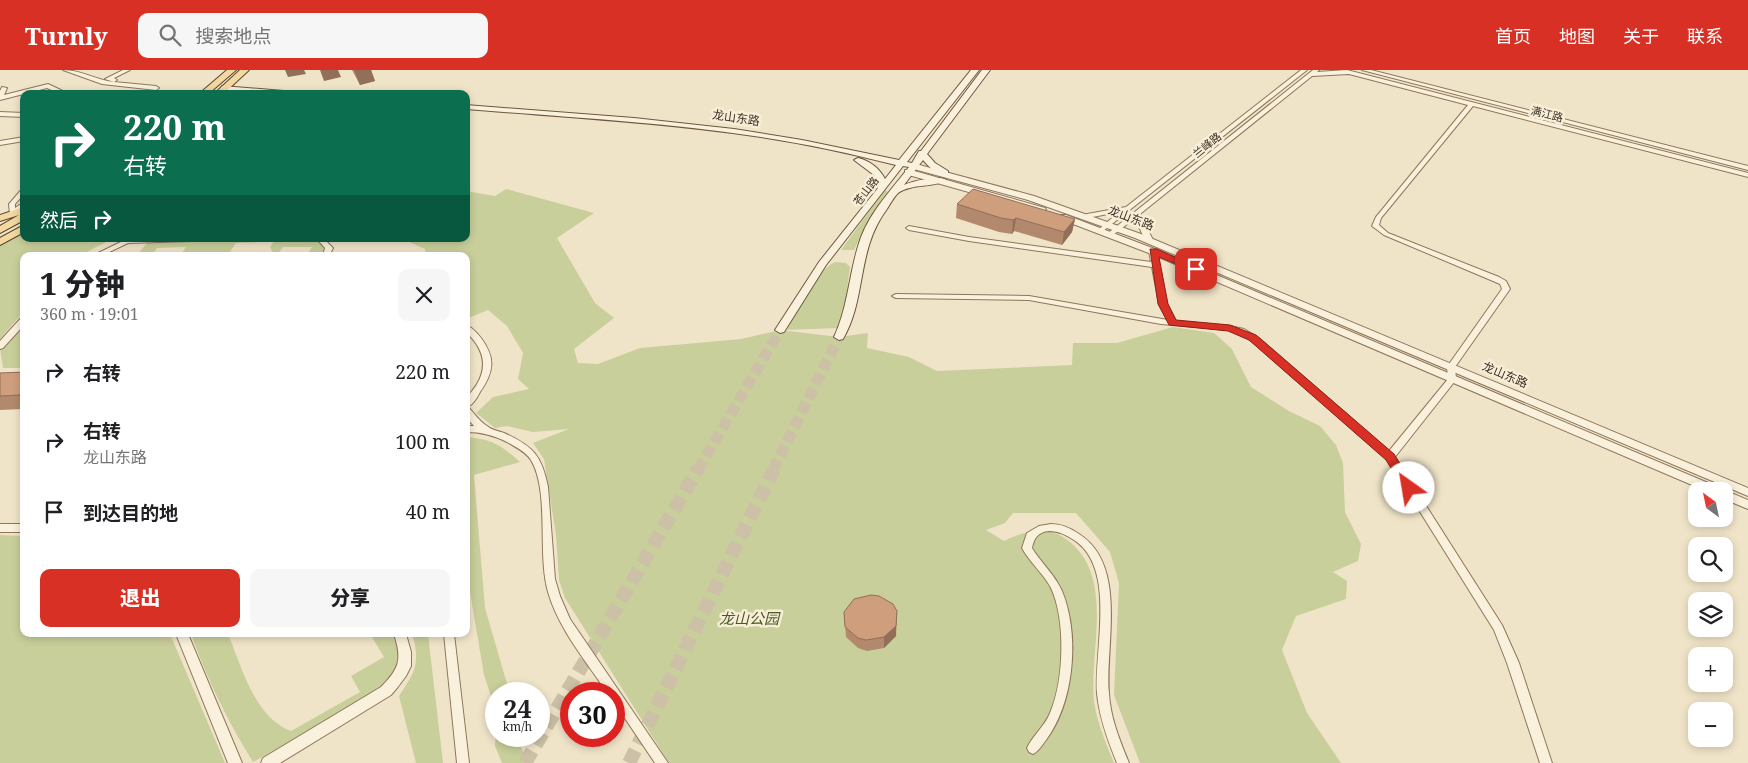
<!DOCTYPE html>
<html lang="zh">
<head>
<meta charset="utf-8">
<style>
  :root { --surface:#fff; --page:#f6f6f6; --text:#202124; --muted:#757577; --accent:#d93025 }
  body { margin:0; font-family:"Noto Serif","Noto Sans SC",serif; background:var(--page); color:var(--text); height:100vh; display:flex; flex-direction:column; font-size:19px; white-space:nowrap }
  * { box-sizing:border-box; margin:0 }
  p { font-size:16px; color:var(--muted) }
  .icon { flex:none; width:28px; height:28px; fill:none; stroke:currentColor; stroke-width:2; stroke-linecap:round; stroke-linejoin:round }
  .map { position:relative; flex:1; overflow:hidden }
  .side { position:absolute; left:20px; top:182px; width:450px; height:385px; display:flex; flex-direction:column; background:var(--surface); border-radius:10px; box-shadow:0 2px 8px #0003 }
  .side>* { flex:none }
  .top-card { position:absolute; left:20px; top:20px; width:450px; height:152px; border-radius:10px; box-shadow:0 2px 8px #0003; background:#0b6e4f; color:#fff; overflow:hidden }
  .needle { width:32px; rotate:327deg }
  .controls { position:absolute; left:1688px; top:412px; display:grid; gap:10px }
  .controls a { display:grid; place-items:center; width:45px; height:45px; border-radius:10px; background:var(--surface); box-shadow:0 2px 8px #0003; font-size:25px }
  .speed { position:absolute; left:485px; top:612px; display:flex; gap:10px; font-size:25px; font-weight:700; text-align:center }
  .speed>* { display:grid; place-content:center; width:65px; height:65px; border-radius:50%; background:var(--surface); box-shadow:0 2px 8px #0003; line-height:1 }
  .speed small { font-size:12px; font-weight:400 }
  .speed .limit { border:8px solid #d22; background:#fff; color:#111 }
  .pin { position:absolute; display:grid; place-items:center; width:42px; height:42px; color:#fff; margin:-21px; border-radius:10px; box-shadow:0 2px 8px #0006 }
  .me { position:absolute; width:55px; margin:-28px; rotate:328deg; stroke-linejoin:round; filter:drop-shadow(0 0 4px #0008) }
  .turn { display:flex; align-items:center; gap:18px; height:105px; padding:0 20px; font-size:22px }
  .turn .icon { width:65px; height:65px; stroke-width:2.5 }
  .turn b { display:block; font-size:35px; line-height:42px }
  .then { display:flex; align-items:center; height:48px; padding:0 20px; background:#0003; gap:10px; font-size:19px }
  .round { display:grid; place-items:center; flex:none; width:52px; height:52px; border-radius:10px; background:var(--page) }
  .summary { display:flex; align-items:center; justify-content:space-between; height:85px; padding:0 20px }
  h1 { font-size:30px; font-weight:800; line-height:38px }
  .action { display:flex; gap:10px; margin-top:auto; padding:10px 20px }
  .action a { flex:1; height:58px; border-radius:10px; background:var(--accent); color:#fff; font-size:20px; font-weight:800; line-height:58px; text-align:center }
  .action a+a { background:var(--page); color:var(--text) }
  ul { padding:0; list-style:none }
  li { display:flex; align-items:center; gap:15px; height:70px; padding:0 20px }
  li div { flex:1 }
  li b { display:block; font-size:19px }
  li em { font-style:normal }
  header { display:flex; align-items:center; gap:30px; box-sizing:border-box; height:70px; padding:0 25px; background:var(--accent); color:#fff }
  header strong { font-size:24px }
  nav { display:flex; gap:28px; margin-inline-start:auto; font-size:18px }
  .search { width:350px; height:45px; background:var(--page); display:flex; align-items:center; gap:12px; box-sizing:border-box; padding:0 18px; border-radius:10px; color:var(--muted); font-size:19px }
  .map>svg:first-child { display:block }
</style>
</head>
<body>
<header>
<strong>Turnly</strong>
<div class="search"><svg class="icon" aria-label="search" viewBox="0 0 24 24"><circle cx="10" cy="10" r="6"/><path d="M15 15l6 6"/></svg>搜索地点</div>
<nav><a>首页</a><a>地图</a><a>关于</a><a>联系</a></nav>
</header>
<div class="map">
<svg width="1748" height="693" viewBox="0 0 1748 693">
  <rect width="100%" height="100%" fill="#f0e4c8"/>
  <!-- green -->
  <g fill="#c9cf9b">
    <path d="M506 119 594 143 557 168 595 233 614 248 574 279 578 293 598 294 640 278 741 269 780 260 839 267 868 263 867 278 909 287 937 301 1072 295 1073 273H1117L1173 257 1214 263 1232 279 1251 317 1289 341 1320 356 1336 375 1343 393 1345 442 1361 474 1358 491 1333 502 1347 511 1346 529 1296 546 1282 580 1307 643 1341 693H1140L1114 625 1119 513 1110 482 1076 443H1013L1005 453 986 460 1004 471C1024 461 1047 455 1066 469 1116 505 1089 578 1094 631 1097 653 1106 673 1114 693H669L565 528 559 510 556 465 544 389 533 373 569 359 533 362 507 356 495 358 476 343 493 327 529 319 518 309 523 283 507 256 488 240 466 249V186H426L425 179 403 169H466V121L495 126Z"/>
    <polygon points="885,120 888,122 868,150 854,180 841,180"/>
    <polygon points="24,161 24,169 112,169 79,186 24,186 24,241 0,269 0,175"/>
    <polygon points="261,169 259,172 236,173 227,186 180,186 186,177 157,178 151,186 136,186 147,173"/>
    <polygon points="317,170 326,178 322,186 306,186 312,177 283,177 278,184 274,184 270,177 274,171"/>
    <path d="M836 192 846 193 850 197 846 228 838 258 787 260C796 244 818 196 836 192Z"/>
    <polygon points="24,253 24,298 3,298 0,279"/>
    <path d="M466 367C492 369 501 375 520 392L474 405 485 538 510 624H496V642L484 605 466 498Z"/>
    <polygon points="0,465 24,466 24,564 170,564 225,693 0,693"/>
    <path d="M191 564H228C242 597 254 647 291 661L360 622 351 606 384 587 370 564H393L398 580 397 598 381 621 253 692C228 652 207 609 191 564Z"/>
    <path d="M412 564H428L443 693H416L399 626C415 602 421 593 412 564Z"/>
    <polygon points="496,660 496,666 516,666 528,693 502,693 495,676"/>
  </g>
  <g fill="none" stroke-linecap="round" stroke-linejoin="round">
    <!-- secondary-tunnel-far1 -->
    <g stroke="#ccc0a6" stroke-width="11" stroke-dasharray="11 5" stroke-linecap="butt">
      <polyline points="698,400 780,260"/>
      <polyline points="773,400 839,267"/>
    </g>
    <!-- secondary-tunnel -->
    <g stroke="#ccc0a6" stroke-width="14" stroke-dasharray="14 7" stroke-linecap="butt">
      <polyline points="525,693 698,399"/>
      <polyline points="629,693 774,399"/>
    </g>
    <!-- minor casing -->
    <g stroke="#8d765c" stroke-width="2">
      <g id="minor">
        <path d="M63 0C81 0 96 10 114 12L105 9 123 0H130L114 8 117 10 114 12 156 16 159 18 156 20 102 14Z"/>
        <polygon points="1301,0 1307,0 1103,161 1099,161 1098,160 1119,142 1087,148 1084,146 1087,144 1126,137"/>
        <polygon points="1313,0 1319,0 1317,2 1347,0 1748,103 1748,107 1473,36 1381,148 1379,155 1388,163 1499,207 1506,211 1510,219 1455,297 1456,309 1455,311 1395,387 1502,555 1519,593 1552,693 1540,693 1507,593 1494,560 1387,389 1253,272 1238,263 1230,260 1161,254 1029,230 896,228 892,226 896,224 1029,226 1168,250 1159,234 1152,197 969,171 909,160 906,158 909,156 969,167 1151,192 1149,181 1150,179 1156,179 1167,234 1176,251 1230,256 1244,259 1259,268 1389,381 1448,309 1447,297 1502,219 1500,214 1493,211 1384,165 1372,156 1376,147 1468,35 1349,4 1312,6 1140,144 1153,170 1152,172 1149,172 1145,170 1135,148 1113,165 1111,166 1107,164"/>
        <polygon points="1362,0 1371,0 1748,96 1748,100"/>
        <polygon points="48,14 69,24 61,24 47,18 0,30 0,21 2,17 7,18 4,25"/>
        <polygon points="0,42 24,43 24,47 0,46"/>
        <polygon points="24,67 24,71 0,75 0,71"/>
        <polygon points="24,118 24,124 15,134 15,138 24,132 24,138 14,145 10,145 9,134 22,119"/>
        <polygon points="127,169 195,169 191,171 128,173 101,186 92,186"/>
        <polygon points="317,169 324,169 333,178 329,186 323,186 325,178"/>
        <polygon points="21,248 24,248 24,255 3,278 0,279 0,271"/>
        <path d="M466 255C472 257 477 263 481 268 496 288 494 302 480 322 477 328 473 334 468 337 474 343 479 351 487 356 491 360 499 361 504 363 533 376 542 386 548 417L555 509 560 526 570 549 668 693H655L614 632V624H608C587 592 559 560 548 522 537 484 550 422 531 390 525 381 515 377 507 372 493 365 481 362 466 362V356H474L466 347C466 342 465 336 466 331 467 325 474 320 477 314 489 294 482 277 466 262Z"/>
        <path d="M1051 454C1062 454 1070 458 1079 464 1128 495 1105 575 1109 623 1110 647 1120 671 1129 693H1117C1108 671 1099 647 1097 623 1094 580 1117 498 1074 470 1066 465 1059 461 1049 461 1038 462 1034 468 1032 478 1043 496 1059 508 1065 529 1079 572 1073 634 1046 670 1042 675 1039 681 1033 684L1029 682 1027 678C1033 665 1045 656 1050 643 1064 611 1066 550 1051 518 1044 504 1030 493 1022 478L1027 463 1039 456Z"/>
        <polygon points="444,564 454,564 469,693 457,693"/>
      </g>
    </g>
    <!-- tertiary casing -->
    <g stroke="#8d765c" stroke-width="2">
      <g id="tertiary">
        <polygon points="910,94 916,94 1034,126 1141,164 1748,418 1748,426 1135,168 1028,130 910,98"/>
        <polygon points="905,100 911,100 1045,138 1046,140 1042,142 1039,142 905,104"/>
        <polygon points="1060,145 1066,145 1160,181 1720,418 1721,421 1706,421 1154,185 1060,149"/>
        <path d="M1723 421C1731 422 1740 427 1748 430V439L1724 429Z"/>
        <rect x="0" y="454" width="24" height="8"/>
        <polygon points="176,564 188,564 242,693 228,693"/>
        <path d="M394 564H406L411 582V596L406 606 397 618 391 625 280 693H261L263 688 381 617C400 598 402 589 394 564Z"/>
      </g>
    </g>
    <!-- secondary casing -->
    <g stroke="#6f573f" stroke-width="2">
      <g id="secondary">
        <path d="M971 0H979L907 92 912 93 919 81H921L982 0H990L927 84 935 93 948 101V105C938 106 929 97 923 90L904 115C913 111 939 105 946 110 935 118 912 113 898 123 894 127 890 134 887 139 856 180 867 228 843 269L839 270 834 267C849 235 849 200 861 167 871 141 892 119 909 97L903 96 826 195 784 262 780 263 775 260 819 192 878 118 874 105 854 90 858 88C870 91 879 98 885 109L896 95C849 83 802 73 754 66 659 52 562 47 466 39V35L634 48 734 59 802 70 899 90Z"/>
        <polygon points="222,16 296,22 299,24 267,24 225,20 221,18"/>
      </g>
    </g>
    <!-- primary casing -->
    <g stroke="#5b4430" stroke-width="2">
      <g id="primary">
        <polygon points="227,0 236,0 208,24 199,24"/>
        <polygon points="240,0 249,0 223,24 214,24"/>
        <polygon points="24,137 24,150 0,163 0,156 19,145 0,151 0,145"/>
        <polygon points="24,155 24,162 0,175 0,168"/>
      </g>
    </g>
    <!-- minor -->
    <use href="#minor" fill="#faf1dc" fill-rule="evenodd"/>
    <!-- tertiary -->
    <use href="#tertiary" fill="#faf1dc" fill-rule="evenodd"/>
    <!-- secondary -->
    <use href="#secondary" fill="#faf1dc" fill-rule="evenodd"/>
    <!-- primary -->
    <use href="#primary" fill="#f3d9a0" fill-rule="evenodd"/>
  </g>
  <!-- wall -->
  <g fill="#b2896c">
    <polygon points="352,0 371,0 375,11 360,15"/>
    <polygon points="957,134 1075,149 1072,162 1062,175 1014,161 1012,164 999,162 956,148"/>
    <polygon points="24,302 24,339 0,340 0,303"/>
    <polygon points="844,542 896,566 884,578 867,581 858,578 846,567"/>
  </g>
  <!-- shaded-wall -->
  <g fill="#916f58">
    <polygon points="285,0 304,0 306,4 288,7"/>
    <polygon points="320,0 338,0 341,7 324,11"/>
    <polygon points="354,0 371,0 375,11 360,15"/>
    <polygon points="1016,148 1014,161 1012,164 1013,150"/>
    <polygon points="1075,149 1072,162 1062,175 1064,162"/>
    <polygon points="23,321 24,322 24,331 19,325"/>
    <polygon points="897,541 896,566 884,578 884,567"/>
  </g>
  <!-- building -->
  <g fill="#cf9f7d" stroke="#916f58">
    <polygon points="973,119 1075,149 1064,162 1016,148 1013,150 1001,148 957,134"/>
    <polygon points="24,302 24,321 23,321 19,325 0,326 0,303"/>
    <polygon points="871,525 879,526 893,534 897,541 896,556 884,567 866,570 858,568 845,557 844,542 854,529"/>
  </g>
  <!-- route -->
  <polygon fill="#d93025" stroke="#8d1f18" points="1150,179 1157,179 1201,199 1193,201 1159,187 1168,234 1176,250 1230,255 1256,265 1394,384 1415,418 1413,421 1405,421 1386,390 1249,270 1228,261 1169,255 1158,234"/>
  <g text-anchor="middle" stroke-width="5" stroke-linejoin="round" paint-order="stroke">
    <!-- far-street labels -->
    <g font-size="11" fill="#3d2e20" stroke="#f7eed8">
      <text transform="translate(1547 44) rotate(14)" y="4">满江路</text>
      <text transform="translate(1207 75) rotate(-39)" y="4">兰峰路</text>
      <text transform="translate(866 121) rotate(-52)" y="4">苍山路</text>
    </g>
    <!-- street labels -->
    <g font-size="12" fill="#3d2e20" stroke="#f7eed8">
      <text transform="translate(736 48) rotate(8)" y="4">龙山东路</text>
      <text transform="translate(1131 148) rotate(21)" y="4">龙山东路</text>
      <text transform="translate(1505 305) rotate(23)" y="4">龙山东路</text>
    </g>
    <!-- near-park labels -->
    <g font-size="15" font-style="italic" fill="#4d5a26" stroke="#f7eed8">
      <text x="749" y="554">龙山公园</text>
    </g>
  </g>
</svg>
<div class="controls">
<a><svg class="needle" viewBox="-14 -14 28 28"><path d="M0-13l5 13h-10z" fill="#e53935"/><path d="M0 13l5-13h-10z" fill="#757577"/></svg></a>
<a><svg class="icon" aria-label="search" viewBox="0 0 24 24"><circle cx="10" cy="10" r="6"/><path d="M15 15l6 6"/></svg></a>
<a><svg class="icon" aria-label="layers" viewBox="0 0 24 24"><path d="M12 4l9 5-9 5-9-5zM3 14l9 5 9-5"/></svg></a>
<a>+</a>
<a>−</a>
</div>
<div class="speed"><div>24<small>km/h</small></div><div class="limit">30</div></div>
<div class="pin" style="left:1196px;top:199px;background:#d93025"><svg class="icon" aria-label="arrive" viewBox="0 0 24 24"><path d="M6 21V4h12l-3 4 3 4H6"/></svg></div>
<svg class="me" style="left:1409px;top:418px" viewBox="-20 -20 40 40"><circle r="19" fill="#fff"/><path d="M0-13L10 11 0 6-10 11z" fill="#d93025"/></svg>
<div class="top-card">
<div class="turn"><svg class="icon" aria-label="right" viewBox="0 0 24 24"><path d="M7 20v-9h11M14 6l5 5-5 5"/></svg><div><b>220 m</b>右转</div></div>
<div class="then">然后<svg class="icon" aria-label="right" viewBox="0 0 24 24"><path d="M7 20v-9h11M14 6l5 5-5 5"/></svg></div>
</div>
<section class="side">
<div class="summary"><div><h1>1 分钟</h1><p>360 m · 19:01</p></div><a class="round"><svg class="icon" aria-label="close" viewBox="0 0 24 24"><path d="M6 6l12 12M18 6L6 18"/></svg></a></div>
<ul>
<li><svg class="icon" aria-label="right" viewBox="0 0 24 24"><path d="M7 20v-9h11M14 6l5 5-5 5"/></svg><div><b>右转</b></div><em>220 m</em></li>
<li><svg class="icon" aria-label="right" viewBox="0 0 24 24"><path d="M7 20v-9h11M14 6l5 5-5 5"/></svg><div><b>右转</b><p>龙山东路</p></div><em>100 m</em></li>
<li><svg class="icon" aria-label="arrive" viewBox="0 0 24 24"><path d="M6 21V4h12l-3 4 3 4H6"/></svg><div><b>到达目的地</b></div><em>40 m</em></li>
</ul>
<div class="action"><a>退出</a><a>分享</a></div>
</section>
</div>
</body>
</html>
